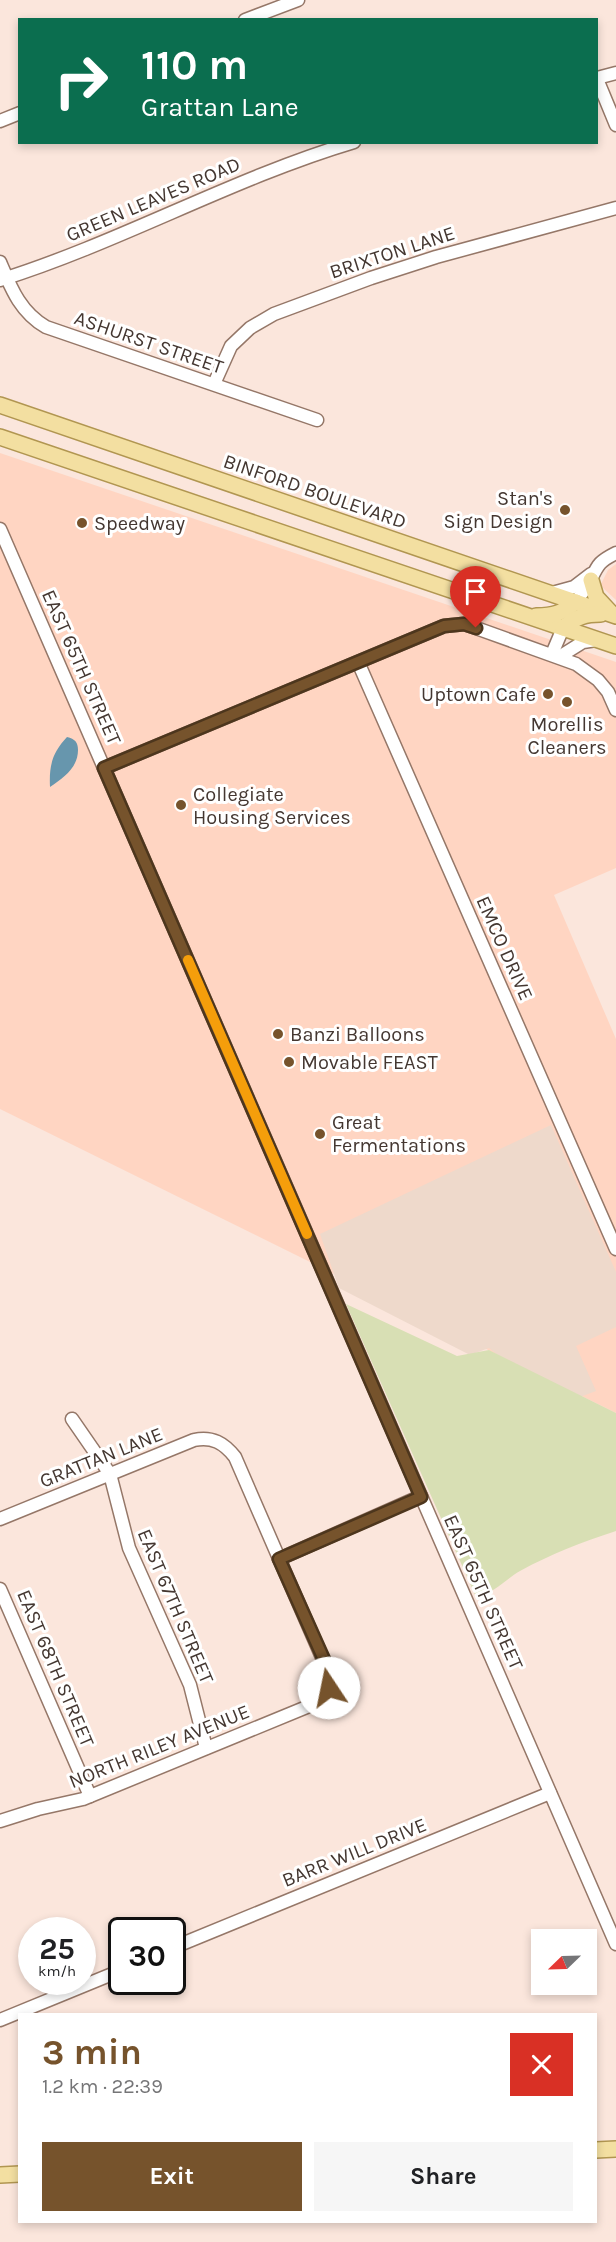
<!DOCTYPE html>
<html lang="en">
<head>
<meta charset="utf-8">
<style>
  :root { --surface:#fff; --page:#f6f6f6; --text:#202124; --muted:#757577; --accent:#76532c }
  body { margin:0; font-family:Karla,sans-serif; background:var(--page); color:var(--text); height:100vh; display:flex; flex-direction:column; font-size:22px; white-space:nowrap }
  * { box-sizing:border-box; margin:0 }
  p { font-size:20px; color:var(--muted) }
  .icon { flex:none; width:33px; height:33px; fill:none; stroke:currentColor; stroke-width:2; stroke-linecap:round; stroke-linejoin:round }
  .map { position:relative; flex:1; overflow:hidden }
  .side { position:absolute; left:18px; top:2013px; width:579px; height:210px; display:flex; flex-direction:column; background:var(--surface); border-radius:0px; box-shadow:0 3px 9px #0003 }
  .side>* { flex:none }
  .top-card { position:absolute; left:18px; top:18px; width:580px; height:126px; border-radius:0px; box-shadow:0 3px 9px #0003; background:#0b6e4f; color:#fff; overflow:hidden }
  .needle { width:39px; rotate:247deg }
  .tools { position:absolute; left:531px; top:1929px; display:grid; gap:12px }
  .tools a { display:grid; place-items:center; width:66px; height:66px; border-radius:0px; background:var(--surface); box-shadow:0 3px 9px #0003; font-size:30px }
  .speed { position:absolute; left:18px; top:1917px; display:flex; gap:12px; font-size:30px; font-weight:700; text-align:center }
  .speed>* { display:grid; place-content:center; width:78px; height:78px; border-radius:50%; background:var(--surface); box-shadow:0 3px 9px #0003; line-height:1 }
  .speed small { font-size:15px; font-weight:400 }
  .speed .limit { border:3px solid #111; border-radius:9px; background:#fff; color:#111 }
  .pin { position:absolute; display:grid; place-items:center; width:51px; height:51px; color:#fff; margin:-62px -26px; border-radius:50% 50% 50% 0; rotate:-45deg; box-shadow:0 0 6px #0007 }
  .pin .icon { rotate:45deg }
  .me { position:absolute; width:66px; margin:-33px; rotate:349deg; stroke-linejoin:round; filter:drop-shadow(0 0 4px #0008) }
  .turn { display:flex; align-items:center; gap:21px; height:126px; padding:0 24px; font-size:27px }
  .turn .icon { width:78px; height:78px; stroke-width:2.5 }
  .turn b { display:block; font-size:42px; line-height:51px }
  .round { display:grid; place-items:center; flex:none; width:63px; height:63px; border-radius:0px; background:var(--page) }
  .head { display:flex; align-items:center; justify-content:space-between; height:102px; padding:0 24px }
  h1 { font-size:36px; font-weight:700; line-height:45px; color:var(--accent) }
  .action { display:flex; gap:12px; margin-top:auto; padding:12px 24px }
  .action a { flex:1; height:69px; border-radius:0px; background:var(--accent); color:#fff; font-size:24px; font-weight:700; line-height:69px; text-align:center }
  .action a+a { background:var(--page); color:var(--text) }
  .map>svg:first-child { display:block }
</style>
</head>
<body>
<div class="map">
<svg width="616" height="2242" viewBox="0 0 616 2242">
  <rect width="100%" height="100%" fill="#fbe6dc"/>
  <!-- built -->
  <g fill="#ffd5c2">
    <polygon points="0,453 616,662 616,868 554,895 616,1039 616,1413 0,1109"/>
    <polygon points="616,564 616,600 603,588 601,584 608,570"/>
  </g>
  <!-- industrial -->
  <polygon fill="#eed9cb" points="551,1125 616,1272 616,1327 576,1346 596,1391 580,1397 512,1366 489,1348 470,1355 339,1288 320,1234"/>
  <!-- green -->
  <path fill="#d8dfb4" d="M346 1304 457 1356 489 1350 616 1413V1531C582 1542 551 1554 520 1571 506 1579 493 1594 476 1597Z"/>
  <!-- water -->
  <path fill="#6796ad" d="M67 737C75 739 78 742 78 750 78 768 63 778 50 787 49 766 52 753 67 737Z"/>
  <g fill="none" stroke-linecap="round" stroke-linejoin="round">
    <!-- minor casing -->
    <g stroke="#957768" stroke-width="15">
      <g id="minor">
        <polyline points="245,20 298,0"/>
        <polyline points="597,78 616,73"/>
        <polyline points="597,79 616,125"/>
        <polyline points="0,121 20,113"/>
        <path d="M0 262C11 288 20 312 46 327L317 420"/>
        <path d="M0 280C121 242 233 178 354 142"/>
        <polyline points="214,384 231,346 250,328 274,314 371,278 436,257 616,208"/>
        <polyline points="0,529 616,1944"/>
        <polyline points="552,593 574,587 591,574"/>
        <path d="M576 602C580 595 587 588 590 581 598 565 598 562 616 553"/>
        <polyline points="552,654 563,628"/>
        <polyline points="559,657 583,642 596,640"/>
        <polyline points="358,662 616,1249"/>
        <polyline points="104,768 444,626 464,624 476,628 576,664 598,680 608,692 616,710"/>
        <polyline points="72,1419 110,1474 129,1548 190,1685 206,1748"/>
        <path d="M0 1519 194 1440C212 1436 224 1443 235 1457L331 1678 326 1694 314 1704 83 1799 38 1809 0 1821"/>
        <polyline points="279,1559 421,1496"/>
        <polyline points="0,1589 90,1796"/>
        <polyline points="172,1948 550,1793"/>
        <polyline points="0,2020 122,1970"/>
      </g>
    </g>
    <!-- major casing -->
    <g stroke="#b19651" stroke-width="18">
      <g id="major">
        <polyline points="0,405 616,616"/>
        <polyline points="0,437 616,646"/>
        <polyline points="591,580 596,597 611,613"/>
        <path d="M536 616C555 616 561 613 576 602"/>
        <path d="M563 628C576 617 585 614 601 614"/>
        <polyline points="596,2150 616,2149"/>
        <polyline points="0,2175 20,2174"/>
      </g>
    </g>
    <!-- minor -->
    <use href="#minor" stroke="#fff" stroke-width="12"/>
    <!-- major -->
    <use href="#major" stroke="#f3dfa1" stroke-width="15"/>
  </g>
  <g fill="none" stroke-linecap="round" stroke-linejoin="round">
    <!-- route casing -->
    <g stroke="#4d361d" stroke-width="15">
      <polyline id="route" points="329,1688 330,1673 279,1559 421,1497 104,768 444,626 464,624 476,628"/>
    </g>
    <!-- route -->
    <use href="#route" stroke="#76532c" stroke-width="10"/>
    <!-- slow -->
    <polyline stroke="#f59e0b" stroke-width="10" points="188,960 307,1234"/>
  </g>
  <!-- markers -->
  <g fill="#76532c" stroke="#fff" stroke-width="2">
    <circle cx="565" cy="510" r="6"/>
    <circle cx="82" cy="523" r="6"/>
    <circle cx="548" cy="694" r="6"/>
    <circle cx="567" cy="702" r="6"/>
    <circle cx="181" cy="805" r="6"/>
    <circle cx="278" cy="1034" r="6"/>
    <circle cx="289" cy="1062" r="6"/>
    <circle cx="320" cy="1134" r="6"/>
  </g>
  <g text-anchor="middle" stroke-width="6" stroke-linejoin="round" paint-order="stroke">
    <!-- street labels -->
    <g font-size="20" fill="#443731" stroke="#fff">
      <text transform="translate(153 199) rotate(-23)" y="7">GREEN LEAVES ROAD</text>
      <text transform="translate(392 252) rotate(-18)" y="7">BRIXTON LANE</text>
      <text transform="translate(149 342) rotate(19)" y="7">ASHURST STREET</text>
      <text transform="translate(315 491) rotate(19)" y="7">BINFORD BOULEVARD</text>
      <text transform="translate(82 667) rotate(66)" y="7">EAST 65TH STREET</text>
      <text transform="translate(505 948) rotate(66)" y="7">EMCO DRIVE</text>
      <text transform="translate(101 1457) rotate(-22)" y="7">GRATTAN LANE</text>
      <text transform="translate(484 1592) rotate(66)" y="7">EAST 65TH STREET</text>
      <text transform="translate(176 1606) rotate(67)" y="7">EAST 67TH STREET</text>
      <text transform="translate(56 1668) rotate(67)" y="7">EAST 68TH STREET</text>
      <text transform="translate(159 1746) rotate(-22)" y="7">NORTH RILEY AVENUE</text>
      <text transform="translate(354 1852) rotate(-22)" y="7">BARR WILL DRIVE</text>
    </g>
    <!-- poi labels -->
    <g font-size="20" fill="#443731" stroke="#fff" text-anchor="start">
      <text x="553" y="505" text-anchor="end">Stan's<tspan x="553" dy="23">Sign Design</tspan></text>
      <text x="94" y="530">Speedway</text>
      <text x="536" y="701" text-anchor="end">Uptown Cafe</text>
      <text x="567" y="731" text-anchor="middle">Morellis<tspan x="567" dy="23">Cleaners</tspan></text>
      <text x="193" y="801">Collegiate<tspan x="193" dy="23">Housing Services</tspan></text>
      <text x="290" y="1041">Banzi Balloons</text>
      <text x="301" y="1069">Movable FEAST</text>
      <text x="332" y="1129">Great<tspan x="332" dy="23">Fermentations</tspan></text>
    </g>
  </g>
</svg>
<div class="tools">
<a><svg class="needle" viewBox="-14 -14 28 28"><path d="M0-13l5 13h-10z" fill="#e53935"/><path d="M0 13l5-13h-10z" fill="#757577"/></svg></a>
</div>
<div class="speed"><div>25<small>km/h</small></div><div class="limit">30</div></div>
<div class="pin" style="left:476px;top:628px;background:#d93025"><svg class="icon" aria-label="arrive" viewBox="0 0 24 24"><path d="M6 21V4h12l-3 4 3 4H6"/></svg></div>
<svg class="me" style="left:329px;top:1688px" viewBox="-20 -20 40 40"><circle r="19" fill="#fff"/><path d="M0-13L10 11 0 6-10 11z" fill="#76532c"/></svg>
<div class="top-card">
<div class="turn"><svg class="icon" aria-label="right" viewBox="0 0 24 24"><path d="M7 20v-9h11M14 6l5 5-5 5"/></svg><div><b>110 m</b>Grattan Lane</div></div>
</div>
<section class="side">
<div class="head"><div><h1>3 min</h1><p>1.2 km · 22:39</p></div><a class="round" style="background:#d93025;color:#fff"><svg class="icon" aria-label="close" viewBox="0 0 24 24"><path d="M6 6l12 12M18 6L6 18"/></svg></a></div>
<div class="action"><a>Exit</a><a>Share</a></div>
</section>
</div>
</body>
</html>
